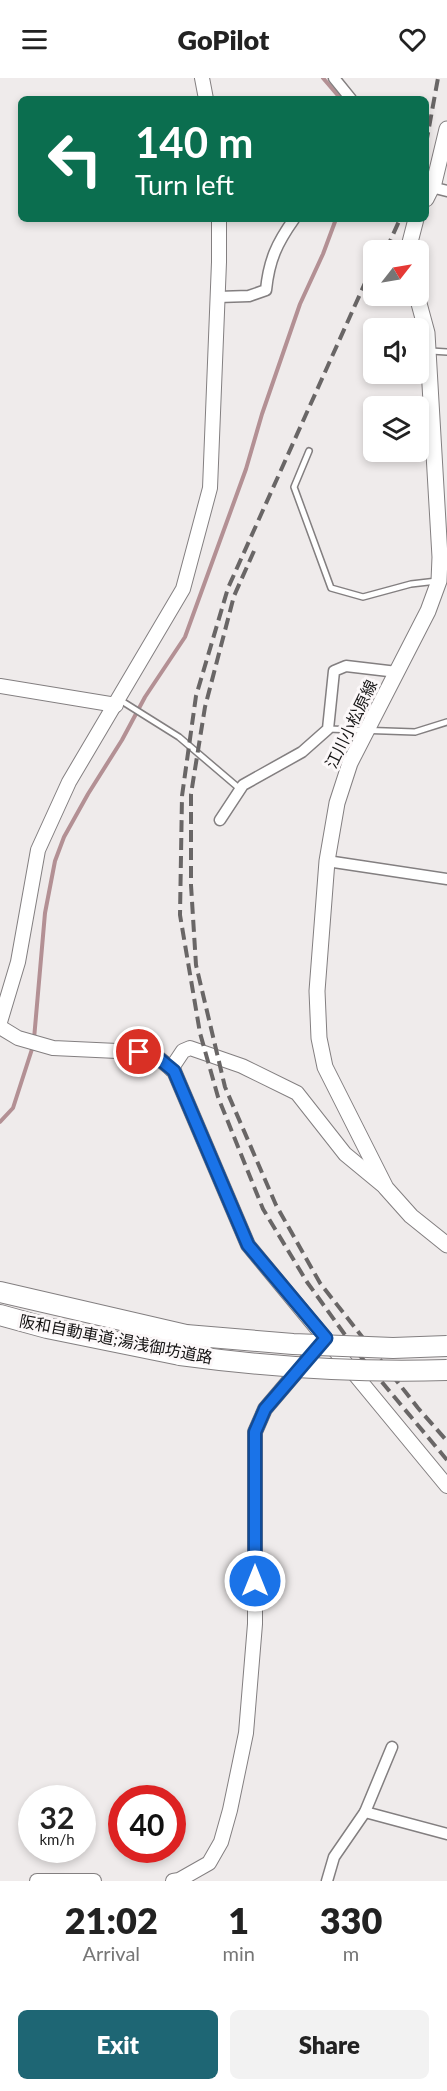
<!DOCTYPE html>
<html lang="en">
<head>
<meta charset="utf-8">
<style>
  :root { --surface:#fff; --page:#f2f2f2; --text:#222; --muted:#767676; --accent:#1e6674 }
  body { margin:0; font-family:Lato,"Noto Sans JP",sans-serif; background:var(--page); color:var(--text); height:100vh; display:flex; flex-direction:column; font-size:22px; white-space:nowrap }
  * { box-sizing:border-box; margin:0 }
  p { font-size:20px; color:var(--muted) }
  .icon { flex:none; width:33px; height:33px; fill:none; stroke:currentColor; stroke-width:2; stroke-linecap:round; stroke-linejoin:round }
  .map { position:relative; height:1803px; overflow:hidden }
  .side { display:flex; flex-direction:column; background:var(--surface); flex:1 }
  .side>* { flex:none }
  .hud { position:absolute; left:18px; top:18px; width:411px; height:126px; border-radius:9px; box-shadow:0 3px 9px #0003; background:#0b6e4f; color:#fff; overflow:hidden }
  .needle { width:39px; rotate:59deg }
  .buttons { position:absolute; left:363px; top:162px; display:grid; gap:12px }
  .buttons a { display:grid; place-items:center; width:66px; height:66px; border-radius:9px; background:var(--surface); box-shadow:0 3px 9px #0003; font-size:30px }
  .speed { position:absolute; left:18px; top:1707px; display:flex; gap:12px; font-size:30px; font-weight:700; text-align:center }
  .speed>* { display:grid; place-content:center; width:78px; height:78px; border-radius:50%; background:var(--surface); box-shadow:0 3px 9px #0003; line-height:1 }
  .speed small { font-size:15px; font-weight:400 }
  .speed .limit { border:9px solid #d22; background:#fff; color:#111 }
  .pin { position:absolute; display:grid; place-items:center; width:51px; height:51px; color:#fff; margin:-26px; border:3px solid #fff; border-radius:50%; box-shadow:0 2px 6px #0007 }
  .me { position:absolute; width:66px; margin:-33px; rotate:0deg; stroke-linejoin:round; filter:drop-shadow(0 0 4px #0008) }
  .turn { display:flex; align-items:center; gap:21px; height:126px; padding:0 18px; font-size:27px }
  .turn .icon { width:78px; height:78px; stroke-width:2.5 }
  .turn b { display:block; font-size:42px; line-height:51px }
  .eta { display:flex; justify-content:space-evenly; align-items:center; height:102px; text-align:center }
  .eta b { font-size:36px; font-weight:800; line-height:42px }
  .primary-button { display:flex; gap:12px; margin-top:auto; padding:12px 18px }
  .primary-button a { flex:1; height:69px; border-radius:9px; background:var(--accent); color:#fff; font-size:24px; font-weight:800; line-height:69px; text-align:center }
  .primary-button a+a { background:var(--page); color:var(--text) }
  header { display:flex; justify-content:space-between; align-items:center; height:78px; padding:0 18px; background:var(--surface); font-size:27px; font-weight:800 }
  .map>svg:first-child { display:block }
</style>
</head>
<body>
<header><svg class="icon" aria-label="menu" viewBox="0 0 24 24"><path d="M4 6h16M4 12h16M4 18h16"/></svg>GoPilot<svg class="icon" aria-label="heart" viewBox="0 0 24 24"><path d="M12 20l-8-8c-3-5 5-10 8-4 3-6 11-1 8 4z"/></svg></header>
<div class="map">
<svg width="447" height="1803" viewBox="0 0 447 1803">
  <rect width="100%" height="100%" fill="#efebeb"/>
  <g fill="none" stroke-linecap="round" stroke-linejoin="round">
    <!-- stream -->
    <g stroke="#b39094" stroke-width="4">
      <polyline points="323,0 341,21"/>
      <polyline points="34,961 45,835 55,783 64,759 88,716 122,662 145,619 185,559 246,391 262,336 300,226 323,176 336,141"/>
      <polyline points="0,1044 13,1030 33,968"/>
    </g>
    <!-- service casing -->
    <g stroke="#837f80" stroke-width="8">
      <g id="service">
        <polyline points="431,273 447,274"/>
        <polyline points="309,373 294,409 331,510 363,519 411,506 437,503"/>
        <polyline points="120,622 179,659 240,711"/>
        <polyline points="328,651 415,654 447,644"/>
      </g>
    </g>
    <!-- minor casing -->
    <g stroke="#837f80" stroke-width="13">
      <g id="minor">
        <polyline points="334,0 351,21"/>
        <polyline points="431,109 447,113"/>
        <path d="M218 219 249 218 266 212C269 182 277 165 294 141"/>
        <polyline points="220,742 243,707 302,674 328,651 334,593 346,588 397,594"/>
        <polyline points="327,783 447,801"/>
        <polyline points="365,1734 447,1756"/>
        <polyline points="327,1803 334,1779 365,1734 392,1669"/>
      </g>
    </g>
    <!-- tertiary casing -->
    <g stroke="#837f80" stroke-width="16">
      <g id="tertiary">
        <polyline points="202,0 206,21"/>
        <polyline points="0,608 116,627"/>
        <polyline points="0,944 18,884 38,772 69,704 183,511 210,410 219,184 219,141"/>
        <polyline points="0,949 18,960 53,970 139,974 157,979 174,993 248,1167 447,1408"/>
        <polyline points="171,991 183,973 190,970 242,988 297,1015 345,1076 385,1109"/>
        <polyline points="37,1803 94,1803"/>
        <polyline points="173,1803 179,1802 209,1785 221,1764 230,1732 246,1655 255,1546 255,1354 265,1331 322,1264"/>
      </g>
    </g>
    <!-- secondary casing -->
    <g stroke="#837f80" stroke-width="17">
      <g id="secondary">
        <polyline points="426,121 434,105 447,51"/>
        <polyline points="408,172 416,141"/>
        <polyline points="417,218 427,255 440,479 439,503 428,533 350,685 337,725 327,783 317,913 319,960 325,989 386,1110 411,1138 447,1167"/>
      </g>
    </g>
    <!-- motorway casing -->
    <g stroke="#837f80" stroke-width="22">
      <g id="motorway">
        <polyline points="0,1214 186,1257"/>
        <polyline points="0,1237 47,1250 180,1277"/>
      </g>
    </g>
    <!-- service -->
    <use href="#service" stroke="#fff" stroke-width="5"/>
    <!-- minor -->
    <use href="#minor" stroke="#fff" stroke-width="10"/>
    <!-- tertiary -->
    <use href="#tertiary" stroke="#fff" stroke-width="14"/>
    <!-- secondary -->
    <use href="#secondary" stroke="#fff" stroke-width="15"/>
    <!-- motorway -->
    <use href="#motorway" stroke="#fff" stroke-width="20"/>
    <!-- rail -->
    <g stroke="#696666" stroke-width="4" stroke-dasharray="12 6" stroke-linecap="butt">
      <polyline points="426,66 438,0"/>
      <polyline points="386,172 400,141"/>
      <polyline points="374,185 228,510 196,618 182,718 180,837 200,955 218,1019 263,1131 307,1204 361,1279 447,1382"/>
      <polyline points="254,473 234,518 205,629 191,716 191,807 196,887 225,1009 276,1127 320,1205 418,1330 447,1363"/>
    </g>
    <!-- motorway-bridge casing -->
    <g stroke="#837f80" stroke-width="22" stroke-linecap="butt">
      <g id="motorway-bridge">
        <polyline points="186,1257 293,1266 393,1270 447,1268"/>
        <path d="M180 1277C269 1289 357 1295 447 1292"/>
      </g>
    </g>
    <!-- motorway-bridge -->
    <use href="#motorway-bridge" stroke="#fff" stroke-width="20"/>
  </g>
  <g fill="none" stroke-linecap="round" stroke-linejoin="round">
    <!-- route casing -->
    <g stroke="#114b97" stroke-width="15">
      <polyline id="route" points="139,974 157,979 174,993 248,1167 326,1260 265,1331 255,1354 255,1503"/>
    </g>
    <!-- route -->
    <use href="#route" stroke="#1a73e8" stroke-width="10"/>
  </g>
  <g text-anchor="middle" stroke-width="6" stroke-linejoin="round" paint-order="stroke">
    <!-- street labels -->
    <g font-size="16" fill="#151414" stroke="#fcf8f9">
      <text transform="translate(351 646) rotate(-64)" y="6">江川小松原線</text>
      <text transform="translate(116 1261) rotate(11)" y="6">阪和自動車道;湯浅御坊道路</text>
    </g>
  </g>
</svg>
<div class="buttons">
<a><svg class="needle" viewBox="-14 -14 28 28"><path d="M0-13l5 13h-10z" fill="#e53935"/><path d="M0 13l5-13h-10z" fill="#767676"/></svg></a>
<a><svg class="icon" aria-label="sound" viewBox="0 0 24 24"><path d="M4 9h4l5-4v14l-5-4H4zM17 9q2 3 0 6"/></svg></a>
<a><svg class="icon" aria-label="layers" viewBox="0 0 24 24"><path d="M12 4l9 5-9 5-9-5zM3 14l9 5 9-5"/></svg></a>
</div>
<div class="speed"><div>32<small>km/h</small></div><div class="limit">40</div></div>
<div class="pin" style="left:139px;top:974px;background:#d93025"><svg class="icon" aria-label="arrive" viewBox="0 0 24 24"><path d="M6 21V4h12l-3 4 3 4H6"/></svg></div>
<svg class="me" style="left:255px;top:1503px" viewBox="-20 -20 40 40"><circle r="17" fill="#1a73e8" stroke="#fff" stroke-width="3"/><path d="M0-11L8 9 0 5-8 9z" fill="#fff"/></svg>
<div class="hud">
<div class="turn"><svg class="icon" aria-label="left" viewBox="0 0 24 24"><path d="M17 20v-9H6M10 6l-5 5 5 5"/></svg><div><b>140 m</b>Turn left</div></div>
</div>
</div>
<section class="side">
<div class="eta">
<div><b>21:02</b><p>Arrival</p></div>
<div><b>1</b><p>min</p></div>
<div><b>330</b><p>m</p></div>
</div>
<div class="primary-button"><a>Exit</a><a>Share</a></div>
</section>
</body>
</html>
